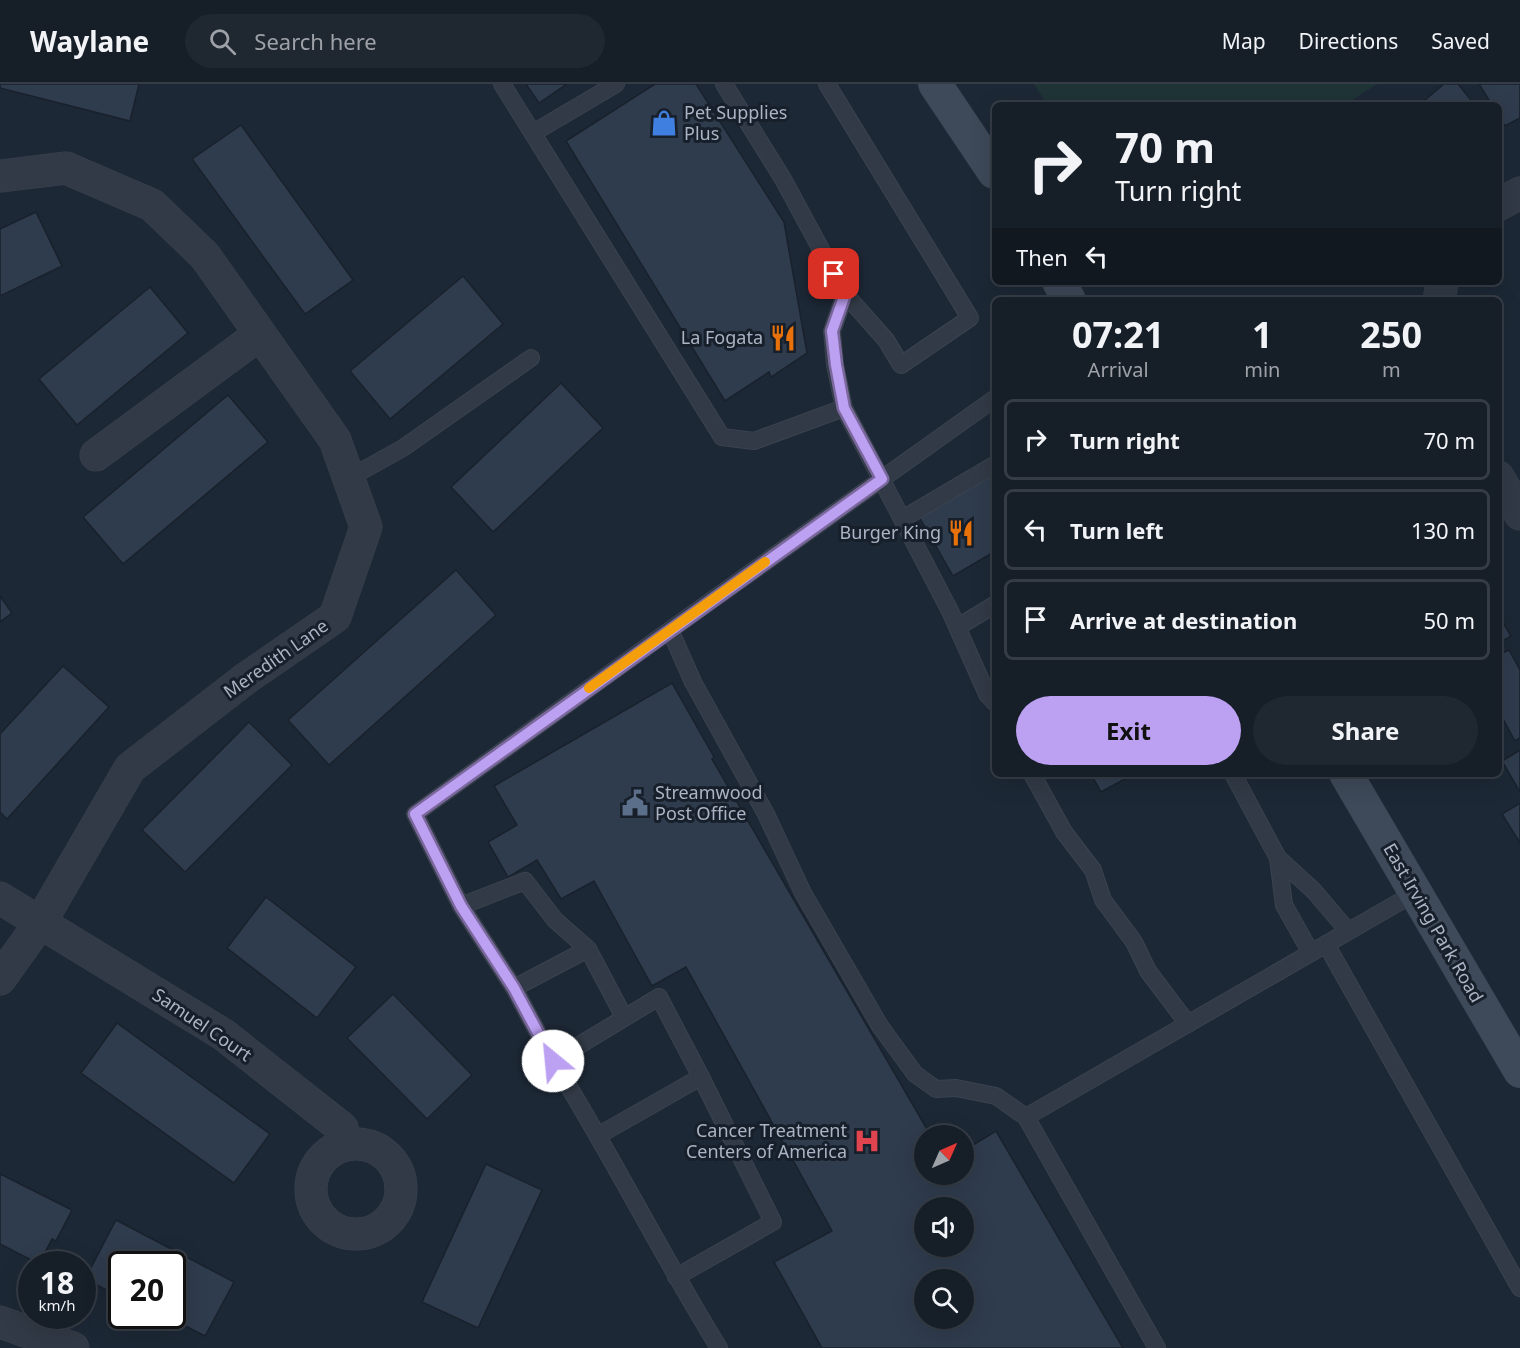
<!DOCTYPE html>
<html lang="en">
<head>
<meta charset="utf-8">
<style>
  :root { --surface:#161e28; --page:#1f2730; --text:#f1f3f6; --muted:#9ea2a8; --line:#353c45; --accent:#bca0f2 }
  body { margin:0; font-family:"Noto Sans",sans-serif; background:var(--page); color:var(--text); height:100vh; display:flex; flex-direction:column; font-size:22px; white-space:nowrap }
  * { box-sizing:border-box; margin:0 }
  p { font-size:20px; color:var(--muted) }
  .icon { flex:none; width:33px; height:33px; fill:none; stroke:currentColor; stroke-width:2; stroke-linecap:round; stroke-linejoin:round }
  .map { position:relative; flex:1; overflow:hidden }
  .drawer { position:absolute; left:992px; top:213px; width:510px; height:480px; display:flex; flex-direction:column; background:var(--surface); border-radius:9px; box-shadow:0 6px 24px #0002,0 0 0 2px var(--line) }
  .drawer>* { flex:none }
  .banner { position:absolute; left:992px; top:18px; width:510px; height:183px; border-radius:9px; box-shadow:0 6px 24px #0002,0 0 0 2px var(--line); background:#161e28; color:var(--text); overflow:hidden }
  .needle { width:39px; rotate:45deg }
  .fabs { position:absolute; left:914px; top:1041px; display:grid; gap:12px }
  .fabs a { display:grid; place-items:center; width:60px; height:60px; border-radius:50%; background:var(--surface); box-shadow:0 6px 24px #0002,0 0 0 2px var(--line); font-size:30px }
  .speed { position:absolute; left:18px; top:1167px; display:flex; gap:12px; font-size:30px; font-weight:700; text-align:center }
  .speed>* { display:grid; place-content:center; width:78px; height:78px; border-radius:50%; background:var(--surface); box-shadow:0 6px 24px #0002,0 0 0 2px var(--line); line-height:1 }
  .speed small { font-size:15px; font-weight:400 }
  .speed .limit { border:3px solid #111; border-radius:9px; background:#fff; color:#111 }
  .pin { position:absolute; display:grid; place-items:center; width:51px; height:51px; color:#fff; margin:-26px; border-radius:12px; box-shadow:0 3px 9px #0006 }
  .me { position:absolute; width:66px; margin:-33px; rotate:332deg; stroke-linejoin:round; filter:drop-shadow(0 0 4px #0008) }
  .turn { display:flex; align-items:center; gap:21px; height:126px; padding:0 24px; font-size:27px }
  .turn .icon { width:78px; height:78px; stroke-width:2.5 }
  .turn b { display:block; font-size:42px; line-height:51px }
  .then { display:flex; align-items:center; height:57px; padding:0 24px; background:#0003; gap:12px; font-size:22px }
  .eta { display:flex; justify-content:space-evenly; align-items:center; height:102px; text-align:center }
  .eta b { font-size:36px; font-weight:700; line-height:42px }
  .cta { display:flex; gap:12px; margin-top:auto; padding:12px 24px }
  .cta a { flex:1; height:69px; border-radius:36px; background:var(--accent); color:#111; font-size:24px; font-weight:700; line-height:69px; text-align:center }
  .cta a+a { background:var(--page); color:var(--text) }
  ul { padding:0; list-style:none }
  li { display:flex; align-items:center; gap:18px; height:81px; margin:0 12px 9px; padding:0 12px; border:3px solid var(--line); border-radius:9px }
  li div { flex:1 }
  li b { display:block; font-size:22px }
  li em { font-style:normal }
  header { display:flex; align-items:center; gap:36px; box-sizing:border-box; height:84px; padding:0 30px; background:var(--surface); border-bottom:2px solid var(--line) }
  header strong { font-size:28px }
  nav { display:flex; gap:33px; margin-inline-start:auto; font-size:21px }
  .search { width:420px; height:54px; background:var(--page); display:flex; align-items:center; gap:15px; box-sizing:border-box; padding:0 21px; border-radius:33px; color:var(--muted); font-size:22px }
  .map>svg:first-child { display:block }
</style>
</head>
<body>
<header>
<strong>Waylane</strong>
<div class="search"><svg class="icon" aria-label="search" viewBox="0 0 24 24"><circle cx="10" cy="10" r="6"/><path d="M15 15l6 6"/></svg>Search here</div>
<nav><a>Map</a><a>Directions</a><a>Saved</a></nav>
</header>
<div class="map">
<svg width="1520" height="1264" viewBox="0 0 1520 1264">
  <rect width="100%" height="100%" fill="#1d2836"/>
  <!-- green -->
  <polygon fill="#1f3437" points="1034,0 1377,0 1345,21 1047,21"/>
  <!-- building -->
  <g fill="#2f3c4d" stroke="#19212c" stroke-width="1.5" fill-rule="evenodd">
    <polygon points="0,0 139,0 130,37 0,4"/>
    <polygon points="526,0 567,0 539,19"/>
    <polygon points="655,0 696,0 784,138 807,269 771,293 769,288 725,317 566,57"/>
    <polygon points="1444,0 1458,0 1475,21 1419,21"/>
    <polygon points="1479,0 1520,0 1520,34 1505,42 1498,31 1498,21 1492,21"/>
    <polygon points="241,41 353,196 305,230 192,75"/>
    <polygon points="36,128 62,182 0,212 0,145"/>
    <polygon points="463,192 503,240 390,335 350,287"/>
    <polygon points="150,203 188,249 77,341 39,295"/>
    <polygon points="561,299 603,344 493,448 451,403"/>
    <polygon points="228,311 268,358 123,480 83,433"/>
    <polygon points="994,382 994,468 953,492 917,429"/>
    <polygon points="456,486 496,531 329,681 288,636"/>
    <polygon points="0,512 12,529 0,538"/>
    <polygon points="1498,530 1511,552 1498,560"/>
    <polygon points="1509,566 1520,586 1520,654 1515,657 1498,626 1498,571"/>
    <polygon points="63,582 109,623 7,735 0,728 0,650"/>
    <path d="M672 599 714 673 712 675 931 1052H924V1090H963V1067L996 1047 1123 1264H822L774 1178 832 1147 686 883 652 902 594 797 561 815 537 776 508 793 488 758 517 741 494 702ZM924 1124H963V1162H924ZM924 1196H963V1234H924Z"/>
    <polygon points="249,638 292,681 185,788 142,746"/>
    <polygon points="1520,666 1520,708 1502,677"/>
    <polygon points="1091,690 1134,690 1101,708"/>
    <polygon points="1520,719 1520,759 1502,730"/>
    <polygon points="266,813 356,883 317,934 227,864"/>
    <polygon points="393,910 472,991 427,1035 347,954"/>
    <polygon points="117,939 270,1050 234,1099 81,989"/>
    <polygon points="486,1080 542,1106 478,1244 422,1218"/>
    <polygon points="0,1090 72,1126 56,1157 52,1155 39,1180 0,1160"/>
    <polygon points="116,1136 234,1198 205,1252 166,1232 172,1232 172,1180 122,1180 122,1214 85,1195"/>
  </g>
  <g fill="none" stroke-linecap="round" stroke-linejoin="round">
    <!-- lane casing -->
    <g stroke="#3a434f" stroke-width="18">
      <g id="lane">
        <polyline points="502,0 722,353 754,357 844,324"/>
        <polyline points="724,0 783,95 845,210 832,247 835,281 844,324 950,527 987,610 994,618"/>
        <polyline points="827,0 970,234 901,281 886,256 845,210"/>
        <polyline points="533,49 616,0"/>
        <polyline points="994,315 670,546 693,598 766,730 803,809 880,942 915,990 936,1005 956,1004 996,1012 1026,1033 1157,1264"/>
        <polyline points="349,394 403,364 531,274"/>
        <polyline points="904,434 994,381"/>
        <polyline points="958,543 994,521"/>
        <polyline points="1032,690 1064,748 1093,786 1103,816 1134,858 1148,887 1188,940"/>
        <polyline points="1233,690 1278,774 1284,821 1311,869"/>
        <polyline points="1278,774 1314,807 1348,847"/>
        <polyline points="461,822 525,797 555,836 588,865 514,904 553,977 659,913 701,993 599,1051"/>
        <polyline points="1326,860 1520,1204"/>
        <polyline points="588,865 624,933"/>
        <polyline points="514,904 461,822 415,730 670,546"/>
        <path d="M553 977C612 1071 661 1170 719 1264"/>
        <polyline points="1026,1033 1415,809"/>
        <polyline points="676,1193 773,1138 701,993"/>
      </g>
    </g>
    <!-- street casing -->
    <g stroke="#3a434f" stroke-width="33">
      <g id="street">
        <polyline points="0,92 66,84 152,121 205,172 335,356 366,443 335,533 245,595 130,684 40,839 0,895"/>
        <polyline points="1498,121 1520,109"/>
        <polyline points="1439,216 1442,198"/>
        <polyline points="96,371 260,250"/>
        <polyline points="1498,393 1520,430"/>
        <polyline points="0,814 224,951 342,1044 347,1061"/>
        <circle cx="356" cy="1105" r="45"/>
        <polyline points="0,1238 73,1264"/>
      </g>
    </g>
    <!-- secondary casing -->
    <g stroke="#3a434f" stroke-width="34">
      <g id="secondary">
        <polyline points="935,0 994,88"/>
        <polyline points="1059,198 1069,216"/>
        <polyline points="1346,690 1520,987"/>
      </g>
    </g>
    <!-- lane -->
    <use href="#lane" stroke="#313a46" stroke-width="16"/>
    <!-- street -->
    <use href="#street" stroke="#313a46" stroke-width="32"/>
    <!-- secondary -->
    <use href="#secondary" stroke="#3e4959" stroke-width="33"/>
  </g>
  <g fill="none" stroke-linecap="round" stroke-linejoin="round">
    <!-- route casing -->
    <g stroke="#7a689d" stroke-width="15">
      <polyline id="route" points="553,977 514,904 461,822 415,730 882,395 844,324 836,281 832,247 845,210 834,190"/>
    </g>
    <!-- route -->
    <use href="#route" stroke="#bca0f2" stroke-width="10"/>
    <!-- slow -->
    <polyline stroke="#f59e0b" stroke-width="10" points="589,604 765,478"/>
  </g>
  <!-- icons -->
  <defs>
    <g id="shop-bare" transform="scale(2.07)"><path d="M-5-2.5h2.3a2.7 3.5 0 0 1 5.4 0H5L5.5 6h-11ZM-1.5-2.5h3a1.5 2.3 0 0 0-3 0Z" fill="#3f7fe0" stroke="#171f2a" stroke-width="2.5" paint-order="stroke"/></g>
    <g id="restaurant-bare" transform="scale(2.07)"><path d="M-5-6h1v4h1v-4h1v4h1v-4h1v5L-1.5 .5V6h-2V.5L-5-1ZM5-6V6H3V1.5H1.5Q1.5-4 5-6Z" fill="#e8710a" stroke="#171f2a" stroke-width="2.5" paint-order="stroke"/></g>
    <g id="civic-bare" transform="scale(2.07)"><path d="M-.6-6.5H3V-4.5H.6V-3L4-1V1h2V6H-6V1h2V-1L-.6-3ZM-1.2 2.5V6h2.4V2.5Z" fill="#5c6f8a" stroke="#171f2a" stroke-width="2.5" paint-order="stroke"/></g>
    <g id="hospital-bare" transform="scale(2.07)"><path d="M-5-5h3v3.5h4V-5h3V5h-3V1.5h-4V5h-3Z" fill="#e0444e" stroke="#171f2a" stroke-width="2.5" paint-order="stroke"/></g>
  </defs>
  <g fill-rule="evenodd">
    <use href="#shop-bare" x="664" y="39"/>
    <use href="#restaurant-bare" x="783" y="254"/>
    <use href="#restaurant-bare" x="961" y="449"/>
    <use href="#civic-bare" x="635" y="719"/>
    <use href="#hospital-bare" x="867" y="1057"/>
  </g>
  <g text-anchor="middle" stroke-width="6" stroke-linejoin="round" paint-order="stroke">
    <!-- poi labels -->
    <g font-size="18" fill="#aab4c4" stroke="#171f2a" text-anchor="end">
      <text x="684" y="35" text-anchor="start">Pet Supplies<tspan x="684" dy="21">Plus</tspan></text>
      <text x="763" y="260">La Fogata</text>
      <text x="941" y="455">Burger King</text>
      <text x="655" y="715" text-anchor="start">Streamwood<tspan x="655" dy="21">Post Office</tspan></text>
      <text x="847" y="1053">Cancer Treatment<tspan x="847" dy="21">Centers of America</tspan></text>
    </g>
    <!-- street labels -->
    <g font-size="18" fill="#aab4c4" stroke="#171f2a">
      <text transform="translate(276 575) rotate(-35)" y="6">Meredith Lane</text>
      <text transform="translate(1433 839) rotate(60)" y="6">East Irving Park Road</text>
      <text transform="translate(202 941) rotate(34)" y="6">Samuel Court</text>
    </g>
  </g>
</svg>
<div class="fabs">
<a><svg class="needle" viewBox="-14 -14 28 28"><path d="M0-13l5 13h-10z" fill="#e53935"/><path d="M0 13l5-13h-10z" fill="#9ea2a8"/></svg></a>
<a><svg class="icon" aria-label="sound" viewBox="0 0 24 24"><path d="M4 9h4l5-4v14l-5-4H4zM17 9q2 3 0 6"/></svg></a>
<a><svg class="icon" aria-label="search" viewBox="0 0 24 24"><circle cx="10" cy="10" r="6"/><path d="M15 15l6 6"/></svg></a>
</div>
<div class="speed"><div>18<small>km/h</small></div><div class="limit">20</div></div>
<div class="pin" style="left:834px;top:190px;background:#d93025"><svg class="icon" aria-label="arrive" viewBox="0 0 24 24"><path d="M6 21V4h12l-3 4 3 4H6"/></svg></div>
<svg class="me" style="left:553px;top:977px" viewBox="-20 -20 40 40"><circle r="19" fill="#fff"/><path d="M0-13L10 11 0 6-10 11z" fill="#bca0f2"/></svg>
<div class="banner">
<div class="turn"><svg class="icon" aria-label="right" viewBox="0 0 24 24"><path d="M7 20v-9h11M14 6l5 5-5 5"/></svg><div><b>70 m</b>Turn right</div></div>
<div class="then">Then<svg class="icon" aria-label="left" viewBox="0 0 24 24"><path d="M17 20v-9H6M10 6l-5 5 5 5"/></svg></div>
</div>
<section class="drawer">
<div class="eta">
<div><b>07:21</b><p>Arrival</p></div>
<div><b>1</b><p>min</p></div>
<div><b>250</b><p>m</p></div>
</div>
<ul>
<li><svg class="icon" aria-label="right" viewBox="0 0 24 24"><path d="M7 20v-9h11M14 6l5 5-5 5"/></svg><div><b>Turn right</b></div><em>70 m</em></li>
<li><svg class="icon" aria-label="left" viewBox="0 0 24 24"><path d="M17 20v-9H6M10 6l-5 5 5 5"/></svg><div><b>Turn left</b></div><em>130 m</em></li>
<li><svg class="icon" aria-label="arrive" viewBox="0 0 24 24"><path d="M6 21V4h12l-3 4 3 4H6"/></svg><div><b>Arrive at destination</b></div><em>50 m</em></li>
</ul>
<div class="cta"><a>Exit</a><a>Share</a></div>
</section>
</div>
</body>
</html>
